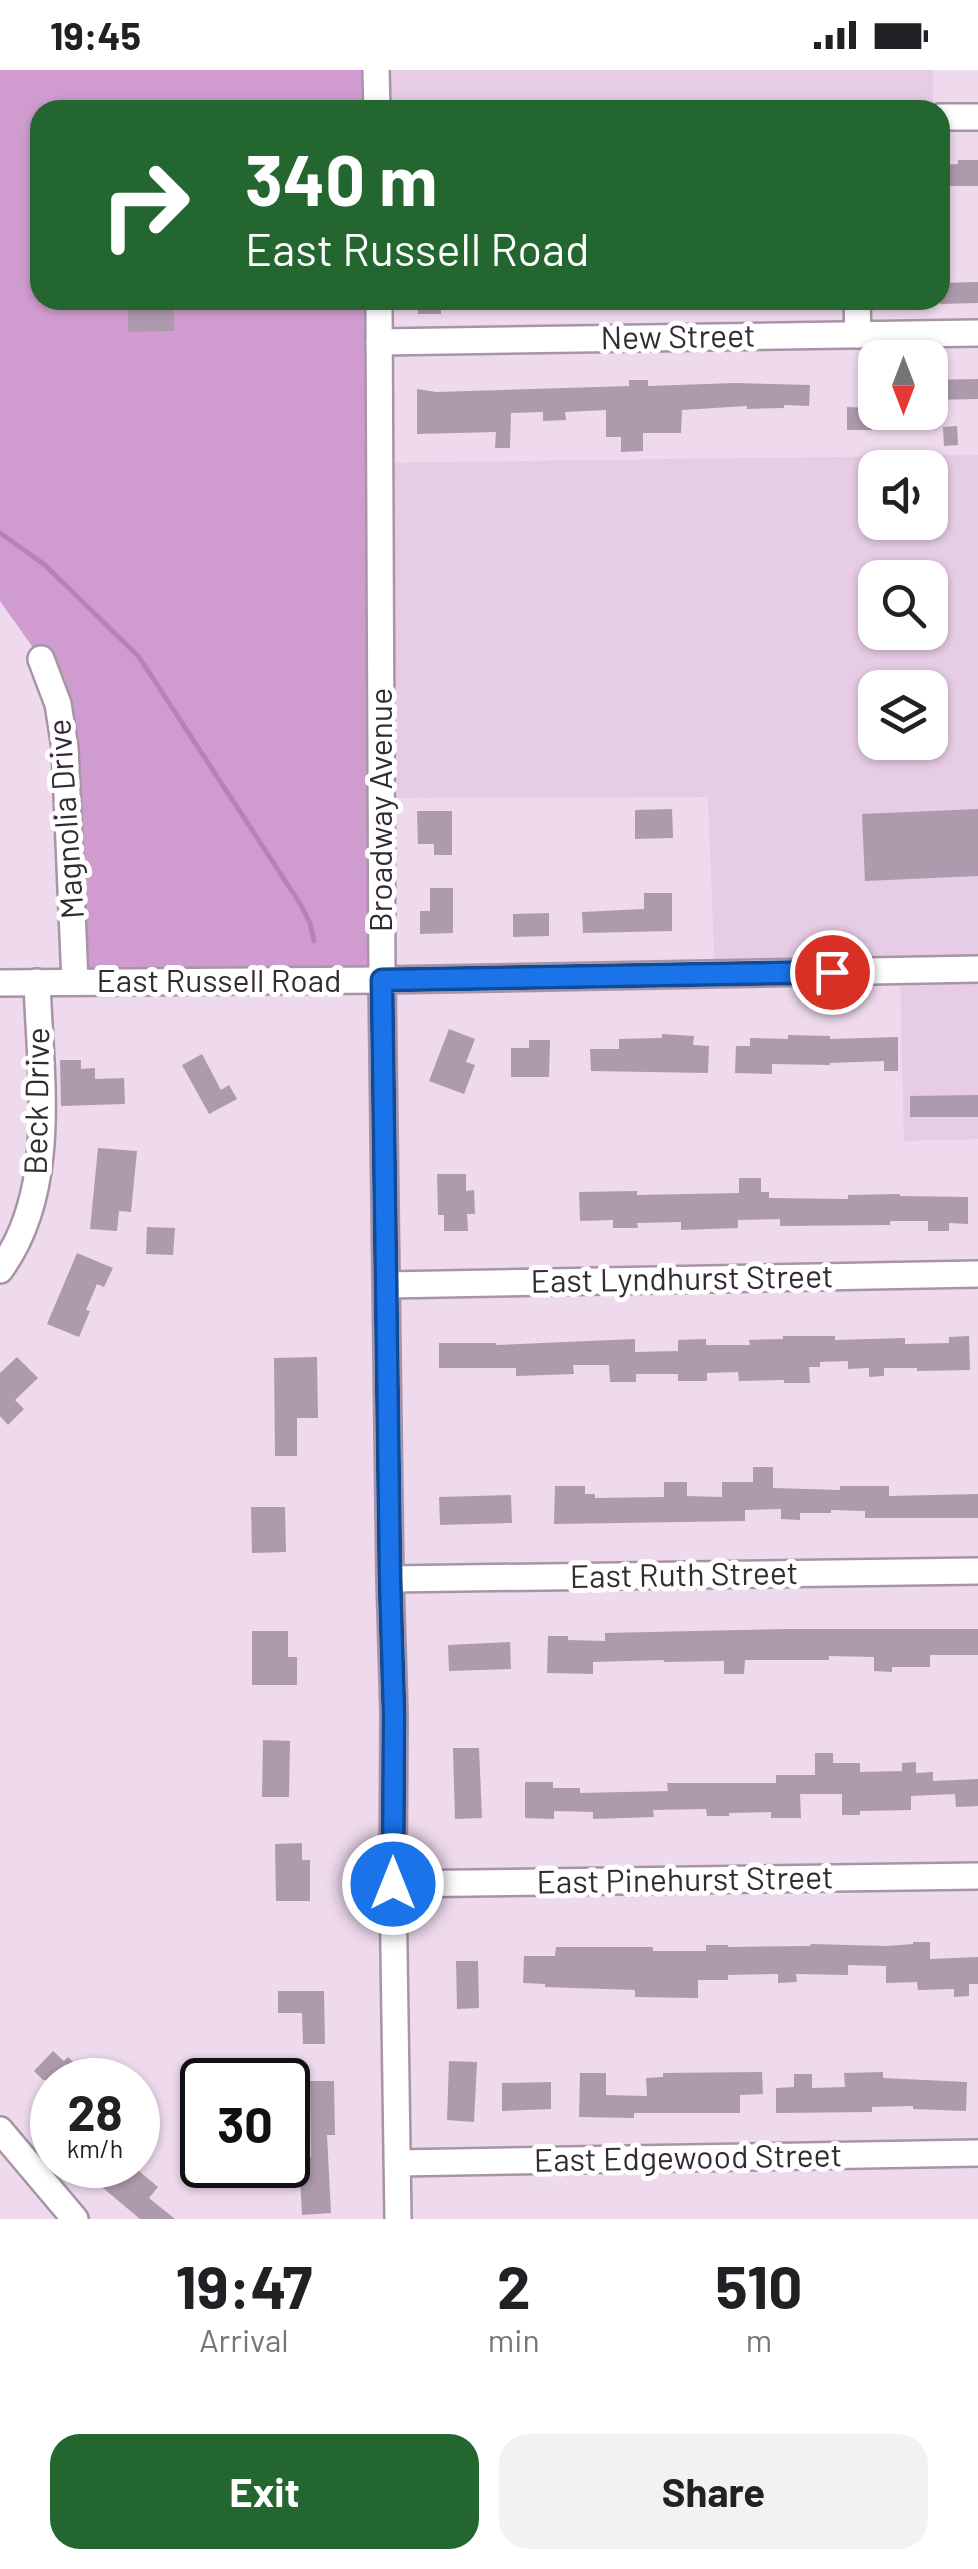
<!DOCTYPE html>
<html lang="en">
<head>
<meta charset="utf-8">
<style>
  :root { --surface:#fff; --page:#f2f2f2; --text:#202124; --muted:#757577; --accent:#236630 }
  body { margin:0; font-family:Barlow,sans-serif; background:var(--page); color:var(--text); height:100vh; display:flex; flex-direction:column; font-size:38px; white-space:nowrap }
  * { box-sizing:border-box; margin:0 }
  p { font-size:32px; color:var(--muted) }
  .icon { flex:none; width:55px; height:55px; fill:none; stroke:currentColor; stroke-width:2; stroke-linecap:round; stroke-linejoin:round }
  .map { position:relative; height:2149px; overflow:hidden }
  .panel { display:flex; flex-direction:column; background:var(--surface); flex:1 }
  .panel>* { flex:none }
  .hud { position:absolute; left:30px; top:30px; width:920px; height:210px; border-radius:30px; box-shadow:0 2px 8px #0004; background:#236630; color:#fff; overflow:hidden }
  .needle { width:65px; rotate:180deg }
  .tools { position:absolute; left:858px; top:270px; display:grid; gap:20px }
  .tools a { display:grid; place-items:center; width:90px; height:90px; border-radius:20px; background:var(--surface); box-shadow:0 2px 8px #0004; font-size:50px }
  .speed { position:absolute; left:30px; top:1988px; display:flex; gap:20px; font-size:50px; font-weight:700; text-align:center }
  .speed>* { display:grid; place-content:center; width:130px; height:130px; border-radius:50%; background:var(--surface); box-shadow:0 2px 8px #0004; line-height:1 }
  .speed small { font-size:25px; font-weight:400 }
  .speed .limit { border:5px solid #111; border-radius:15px; background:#fff; color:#111 }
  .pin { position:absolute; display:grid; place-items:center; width:85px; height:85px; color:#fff; margin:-42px; border:5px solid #fff; border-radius:50%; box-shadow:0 2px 10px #0007 }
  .me { position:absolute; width:110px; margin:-55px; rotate:0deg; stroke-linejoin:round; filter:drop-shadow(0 0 8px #0008) }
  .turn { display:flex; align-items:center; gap:35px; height:210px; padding:0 50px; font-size:45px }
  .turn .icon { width:130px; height:130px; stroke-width:2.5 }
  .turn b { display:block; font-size:70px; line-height:85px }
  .eta { display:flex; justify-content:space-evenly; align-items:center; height:170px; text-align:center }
  .eta b { font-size:60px; font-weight:700; line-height:70px }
  .primary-button { display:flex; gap:20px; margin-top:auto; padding:20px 50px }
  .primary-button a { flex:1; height:115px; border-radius:30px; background:var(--accent); color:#fff; font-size:40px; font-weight:700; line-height:115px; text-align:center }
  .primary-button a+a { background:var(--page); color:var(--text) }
  .status { display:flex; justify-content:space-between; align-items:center; height:70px; padding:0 50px; background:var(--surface); direction:ltr }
  .status svg { height:28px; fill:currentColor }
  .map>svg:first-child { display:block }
</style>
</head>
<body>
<div class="status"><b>19:45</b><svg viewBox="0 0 49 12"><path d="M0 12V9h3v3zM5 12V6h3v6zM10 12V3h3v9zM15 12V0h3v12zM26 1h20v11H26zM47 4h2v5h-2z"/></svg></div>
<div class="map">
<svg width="978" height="2149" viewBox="0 0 978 2149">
  <rect width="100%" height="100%" fill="#eed9ed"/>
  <!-- built -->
  <g fill="#e6cce5" fill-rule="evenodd">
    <polygon points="376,0 933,0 933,40 377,40"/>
    <path d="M978 385V1069L904 1071 900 901 715 904 708 727 381 728 379 393ZM875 398H930V452H875ZM875 508H930V562H875ZM875 618H930V672H875Z"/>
  </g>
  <!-- green -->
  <polygon fill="#d09ccf" points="0,0 376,0 377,40 40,40 40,230 379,230 382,910 75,912 65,678 41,589 0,531"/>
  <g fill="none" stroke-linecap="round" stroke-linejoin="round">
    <!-- stream -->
    <polyline stroke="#bb7fba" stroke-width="5" points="0,463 45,495 139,587 301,835 310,853 314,871"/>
  </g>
  <!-- building -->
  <g fill="#ae9aad">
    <polygon points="958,90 978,90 978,116 940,116 940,95 958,94"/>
    <polygon points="978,212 978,233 940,234 940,213"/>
    <rect x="418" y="230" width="23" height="14"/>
    <polygon points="174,238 174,261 128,262 128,240"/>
    <polygon points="978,309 978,329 930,330 930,310"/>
    <polygon points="629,310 648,310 648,316 736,313 810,315 809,336 784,335 784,338 747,339 747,336 682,340 681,363 643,363 643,381 621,382 621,367 606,367 606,340 565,342 566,350 543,351 543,342 511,343 510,378 495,378 496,362 417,364 417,319 436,322 629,316"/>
    <polygon points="847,337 873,338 872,360 847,360"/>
    <polygon points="957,356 958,375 944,376 943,357"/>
    <polygon points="672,739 673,768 635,769 635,740"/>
    <polygon points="978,739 978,806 865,811 862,744"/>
    <polygon points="417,741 452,741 452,785 434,785 434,774 418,774"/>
    <polygon points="430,818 453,818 453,863 420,864 420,841 430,841"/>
    <polygon points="644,823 672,823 672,861 583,863 582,842 644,839"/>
    <polygon points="549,843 549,866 513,867 513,844"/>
    <polygon points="449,959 475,969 466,992 475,995 464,1024 429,1011"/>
    <polygon points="662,964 694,966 693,975 709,976 708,1003 591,1001 590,979 619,979 619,969 662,968"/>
    <polygon points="788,965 830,966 830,969 898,967 898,1001 884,1001 884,991 830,993 830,995 772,994 772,1004 735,1003 736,976 750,976 750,968 788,969"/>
    <polygon points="529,970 550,970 549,1007 511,1007 511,978 529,978"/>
    <polygon points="202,984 221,1020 229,1015 237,1029 209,1044 182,995"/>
    <polygon points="60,990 81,990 81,999 95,998 95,1009 124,1008 125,1034 61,1036"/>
    <polygon points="978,1025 978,1047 910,1047 910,1026"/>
    <polygon points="98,1078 137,1081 131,1142 119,1141 117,1161 90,1159"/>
    <polygon points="437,1104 466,1104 466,1121 474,1120 475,1144 467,1144 468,1161 444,1161 444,1145 438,1145"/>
    <polygon points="739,1108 761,1108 761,1122 769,1122 769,1128 848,1129 848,1125 900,1124 900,1126 968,1127 968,1154 949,1153 949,1161 928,1161 928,1151 890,1151 890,1155 780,1156 780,1149 738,1150 738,1158 681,1160 681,1152 637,1153 638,1158 613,1158 613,1150 580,1151 579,1122 637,1121 637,1125 739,1123"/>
    <polygon points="147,1157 175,1158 173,1185 146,1184"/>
    <polygon points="77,1183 113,1198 104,1217 97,1214 86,1240 90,1241 79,1267 47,1254"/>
    <polygon points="783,1266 835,1266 835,1270 905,1268 905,1274 949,1273 949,1267 969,1266 970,1300 917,1301 917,1298 884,1298 884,1306 869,1307 869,1298 848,1299 848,1291 820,1292 820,1297 809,1297 810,1313 784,1313 784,1310 739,1311 738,1302 707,1303 707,1311 678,1311 678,1304 636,1304 636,1312 610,1312 609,1295 573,1295 574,1304 516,1306 516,1298 439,1298 439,1273 496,1273 496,1275 635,1269 635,1282 678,1281 678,1270 706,1269 706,1275 750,1275 749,1270 783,1269"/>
    <polygon points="17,1287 38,1308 15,1330 24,1339 8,1355 0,1346 0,1303"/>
    <polygon points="317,1287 318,1348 297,1348 297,1386 275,1386 274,1288"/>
    <polygon points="753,1397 773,1397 773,1418 840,1420 840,1416 889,1416 889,1426 978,1424 978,1448 865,1448 865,1441 831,1440 831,1443 800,1443 800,1450 781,1449 781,1439 745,1440 745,1451 554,1454 555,1416 585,1416 585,1424 595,1424 595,1428 664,1427 664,1412 687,1412 687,1426 722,1427 722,1412 753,1412"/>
    <polygon points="511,1425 512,1453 440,1455 439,1427"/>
    <polygon points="251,1437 285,1437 286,1482 252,1483"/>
    <polygon points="785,1559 978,1559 978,1585 930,1585 930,1597 892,1597 892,1602 874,1601 874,1587 829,1586 829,1590 745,1590 744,1604 724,1604 724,1591 664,1592 664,1590 593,1592 593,1604 547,1603 548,1566 568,1566 568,1570 605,1571 605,1563"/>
    <polygon points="252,1561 288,1561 288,1587 297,1587 297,1615 252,1615"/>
    <polygon points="510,1572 511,1599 449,1601 448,1575"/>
    <polygon points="263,1670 290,1671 289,1727 262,1727"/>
    <polygon points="453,1678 479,1678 482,1748 455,1749"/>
    <polygon points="815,1683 833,1683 833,1693 860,1693 860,1702 902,1701 902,1693 916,1692 916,1703 933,1702 933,1711 978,1709 978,1736 956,1737 955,1724 911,1726 911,1740 860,1741 860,1745 842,1745 842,1724 800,1724 801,1748 771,1748 771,1742 729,1743 729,1746 707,1746 706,1739 653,1740 654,1747 593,1749 593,1742 554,1741 554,1749 525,1748 525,1712 553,1712 553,1718 580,1718 580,1723 668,1721 667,1713 776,1713 776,1705 815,1705"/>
    <polygon points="302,1773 302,1790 310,1790 310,1831 276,1831 275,1774"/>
    <polygon points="913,1872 930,1872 930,1889 978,1887 978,1914 969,1914 969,1926 954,1927 954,1919 918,1920 917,1912 886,1913 886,1896 848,1895 848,1905 796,1904 797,1912 778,1913 778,1904 728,1905 728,1910 698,1910 698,1928 635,1927 635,1920 545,1917 545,1914 523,1913 524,1886 555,1886 556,1877 653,1877 653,1881 706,1881 706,1875 728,1875 728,1877 810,1876 811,1874 886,1876 913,1874"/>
    <polygon points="456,1891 478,1891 479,1938 457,1939"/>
    <polygon points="278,1921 324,1921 325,1974 303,1974 302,1943 278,1943"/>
    <polygon points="53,1981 64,1991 68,1987 92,2010 43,2010 34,2001"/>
    <polygon points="449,1991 477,1992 474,2052 447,2050"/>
    <polygon points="762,2002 763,2024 740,2025 740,2043 634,2043 634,2048 579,2047 580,2003 606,2003 606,2025 647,2026 646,2008 663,2007 663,2003"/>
    <polygon points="883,2002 883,2008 967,2012 966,2041 913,2039 913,2036 872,2037 872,2042 776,2043 776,2018 794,2017 794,2004 812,2004 812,2018 845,2017 844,2003"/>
    <polygon points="310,2011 334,2011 335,2065 327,2065 331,2143 302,2145 299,2088 311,2087"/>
    <polygon points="551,2012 551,2039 502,2041 502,2013"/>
    <polygon points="122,2095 132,2095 158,2117 149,2128 175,2149 140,2149 103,2118"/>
  </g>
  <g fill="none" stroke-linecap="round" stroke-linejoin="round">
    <!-- minor casing -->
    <g stroke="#a894a7" stroke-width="30">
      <g id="minor">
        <polyline points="376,0 377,40"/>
        <polyline points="940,47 978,47"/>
        <polyline points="379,230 382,910 390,1509 394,1644 393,1814 398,2149"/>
        <polyline points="857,230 858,265"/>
        <polyline points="379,272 978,263"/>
        <polyline points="41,589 58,634 65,678 75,912"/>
        <polyline points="0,913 382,910 978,899"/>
        <path d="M0 1200C59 1120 40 1006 37 912"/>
        <polyline points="387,1215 978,1204"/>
        <polyline points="390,1509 978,1501"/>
        <polyline points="393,1814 978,1806"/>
        <polyline points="0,2060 75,2149"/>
        <polyline points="398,2093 978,2083"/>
      </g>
    </g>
    <!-- minor -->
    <use href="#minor" stroke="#fff" stroke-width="25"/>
  </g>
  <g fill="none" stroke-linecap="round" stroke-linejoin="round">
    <!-- route casing -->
    <g stroke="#114b97" stroke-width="25">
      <polyline id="route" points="393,1814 394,1644 390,1509 382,910 832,902"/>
    </g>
    <!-- route -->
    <use href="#route" stroke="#1a73e8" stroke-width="18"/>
  </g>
  <g text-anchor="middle" stroke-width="10" stroke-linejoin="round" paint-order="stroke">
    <!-- street labels -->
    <g font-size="32" fill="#332b33" stroke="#fff">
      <text transform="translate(678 267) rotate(-1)" y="11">New Street</text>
      <text transform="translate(381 740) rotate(-90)" y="11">Broadway Avenue</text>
      <text transform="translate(66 749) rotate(-94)" y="11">Magnolia Drive</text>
      <text x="219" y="922">East Russell Road</text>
      <text transform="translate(37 1031) rotate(-89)" y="11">Beck Drive</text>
      <text transform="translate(682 1209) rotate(-1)" y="11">East Lyndhurst Street</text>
      <text transform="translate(684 1505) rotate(-1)" y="11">East Ruth Street</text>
      <text transform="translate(685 1810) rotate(-1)" y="11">East Pinehurst Street</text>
      <text transform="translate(688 2088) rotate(-1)" y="11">East Edgewood Street</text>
    </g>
  </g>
</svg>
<div class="tools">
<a><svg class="needle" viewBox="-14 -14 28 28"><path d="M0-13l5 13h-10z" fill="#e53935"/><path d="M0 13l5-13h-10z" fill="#757577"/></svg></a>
<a><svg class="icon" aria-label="sound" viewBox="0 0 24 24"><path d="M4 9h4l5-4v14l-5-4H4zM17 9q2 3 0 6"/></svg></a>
<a><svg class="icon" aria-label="search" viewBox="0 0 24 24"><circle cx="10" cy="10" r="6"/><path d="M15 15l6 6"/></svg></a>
<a><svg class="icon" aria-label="layers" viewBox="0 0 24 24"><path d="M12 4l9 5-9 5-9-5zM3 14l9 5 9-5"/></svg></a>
</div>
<div class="speed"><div>28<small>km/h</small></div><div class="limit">30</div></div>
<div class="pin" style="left:832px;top:902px;background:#d93025"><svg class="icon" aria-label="arrive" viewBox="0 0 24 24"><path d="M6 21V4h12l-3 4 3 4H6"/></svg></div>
<svg class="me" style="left:393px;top:1814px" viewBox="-20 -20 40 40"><circle r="17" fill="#1a73e8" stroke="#fff" stroke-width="3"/><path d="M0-11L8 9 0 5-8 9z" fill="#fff"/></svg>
<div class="hud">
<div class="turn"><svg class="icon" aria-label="right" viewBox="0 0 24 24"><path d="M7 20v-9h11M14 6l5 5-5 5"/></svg><div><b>340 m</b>East Russell Road</div></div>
</div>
</div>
<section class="panel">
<div class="eta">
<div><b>19:47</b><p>Arrival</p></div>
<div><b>2</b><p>min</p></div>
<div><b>510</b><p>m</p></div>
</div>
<div class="primary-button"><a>Exit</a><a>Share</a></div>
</section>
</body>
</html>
